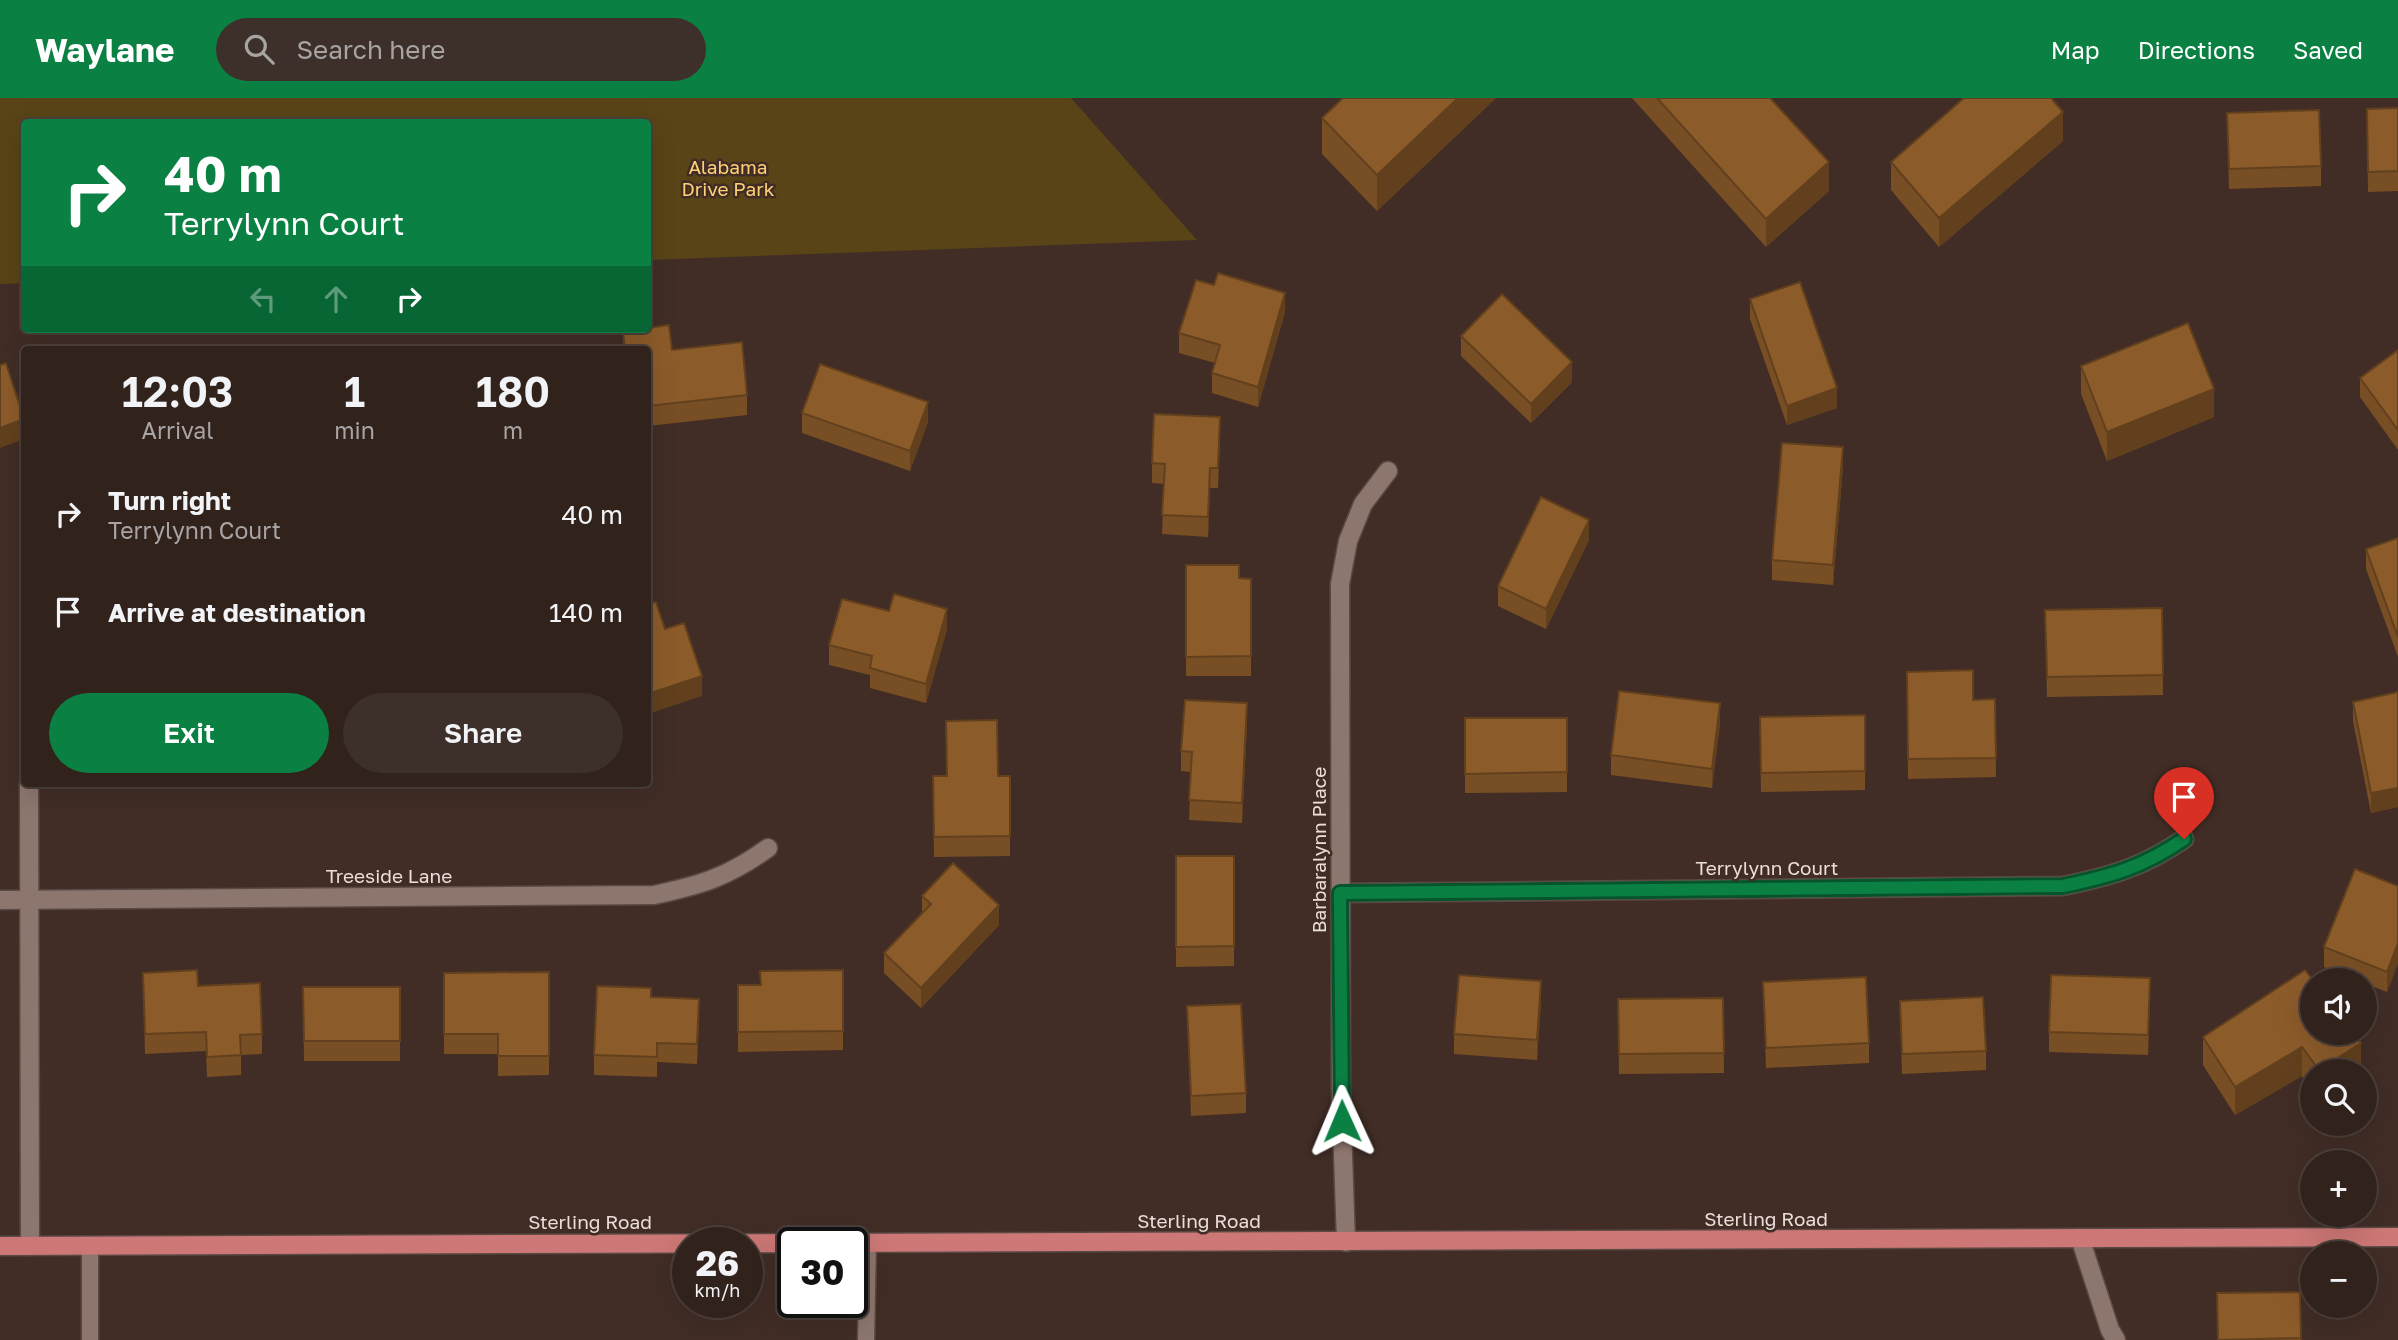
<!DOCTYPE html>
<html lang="en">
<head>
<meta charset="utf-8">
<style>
  :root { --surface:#31221c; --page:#3d2f29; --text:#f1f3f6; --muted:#a8a4a3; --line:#4c3f3b; --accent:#0b8043 }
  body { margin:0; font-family:"Golos Text",sans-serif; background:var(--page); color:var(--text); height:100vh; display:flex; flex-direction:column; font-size:26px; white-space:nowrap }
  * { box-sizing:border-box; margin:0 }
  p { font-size:23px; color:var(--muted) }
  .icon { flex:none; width:38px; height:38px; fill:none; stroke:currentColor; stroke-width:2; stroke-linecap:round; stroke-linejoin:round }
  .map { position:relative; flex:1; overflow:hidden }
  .details { position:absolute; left:21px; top:248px; width:630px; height:441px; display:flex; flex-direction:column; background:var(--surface); border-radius:7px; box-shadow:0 7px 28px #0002,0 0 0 2px var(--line) }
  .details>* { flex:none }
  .banner { position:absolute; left:21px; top:21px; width:630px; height:214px; border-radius:7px; box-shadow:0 7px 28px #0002,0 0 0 2px var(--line); background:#0b8043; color:#fff; overflow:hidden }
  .fabs { position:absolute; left:2300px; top:870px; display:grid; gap:14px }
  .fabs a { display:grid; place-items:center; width:77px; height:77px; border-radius:50%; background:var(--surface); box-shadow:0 7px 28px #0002,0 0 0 2px var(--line); font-size:35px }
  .speed { position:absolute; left:672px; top:1129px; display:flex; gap:14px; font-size:35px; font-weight:700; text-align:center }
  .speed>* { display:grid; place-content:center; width:91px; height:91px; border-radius:50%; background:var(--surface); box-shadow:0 7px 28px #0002,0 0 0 2px var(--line); line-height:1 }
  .speed small { font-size:18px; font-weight:400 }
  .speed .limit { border:4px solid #111; border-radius:10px; background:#fff; color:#111 }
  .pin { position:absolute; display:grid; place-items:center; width:60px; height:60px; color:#fff; margin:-72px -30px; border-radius:50% 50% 50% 0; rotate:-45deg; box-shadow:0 0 7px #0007 }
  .pin .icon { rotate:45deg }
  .me { position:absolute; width:77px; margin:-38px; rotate:359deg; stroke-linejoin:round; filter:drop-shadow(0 0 5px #0008) }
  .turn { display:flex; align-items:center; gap:24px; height:147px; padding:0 28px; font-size:32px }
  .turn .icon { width:91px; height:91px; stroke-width:2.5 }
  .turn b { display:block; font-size:49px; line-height:60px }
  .lanes { display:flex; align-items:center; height:66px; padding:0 28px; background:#0003; justify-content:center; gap:35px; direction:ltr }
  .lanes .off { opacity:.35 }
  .eta { display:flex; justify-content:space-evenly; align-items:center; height:119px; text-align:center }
  .eta b { font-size:42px; font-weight:600; line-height:49px }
  .button { display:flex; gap:14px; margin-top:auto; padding:14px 28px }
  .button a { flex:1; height:80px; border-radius:42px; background:var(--accent); color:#fff; font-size:28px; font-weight:600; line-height:80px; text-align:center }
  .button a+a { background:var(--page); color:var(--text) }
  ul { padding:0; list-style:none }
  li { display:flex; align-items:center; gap:21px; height:98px; padding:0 28px }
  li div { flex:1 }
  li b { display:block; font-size:26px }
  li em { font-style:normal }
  header { display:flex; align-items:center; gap:42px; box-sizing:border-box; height:98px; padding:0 35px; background:var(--accent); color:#fff }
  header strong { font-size:33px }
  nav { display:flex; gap:38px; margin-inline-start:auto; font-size:24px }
  .search { width:490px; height:63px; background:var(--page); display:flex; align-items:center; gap:18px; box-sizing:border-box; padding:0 24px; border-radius:38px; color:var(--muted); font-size:26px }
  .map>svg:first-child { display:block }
</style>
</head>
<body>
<header>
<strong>Waylane</strong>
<div class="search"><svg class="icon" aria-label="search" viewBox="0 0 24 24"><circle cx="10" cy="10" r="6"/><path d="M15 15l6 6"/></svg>Search here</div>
<nav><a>Map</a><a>Directions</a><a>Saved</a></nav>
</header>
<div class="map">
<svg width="2398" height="1242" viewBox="0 0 2398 1242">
  <rect width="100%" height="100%" fill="#412d26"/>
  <!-- green -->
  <polygon fill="#584416" points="0,0 1071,0 1197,142 648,162 648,24 24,24 24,185 0,186"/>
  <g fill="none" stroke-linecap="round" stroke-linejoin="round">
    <!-- service casing -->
    <g stroke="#5a4944" stroke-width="19">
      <g id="service">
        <polyline points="90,1242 90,1148"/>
        <polyline points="866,1242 868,1144"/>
      </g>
    </g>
    <!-- minor casing -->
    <g stroke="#5a4944" stroke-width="21">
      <g id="minor">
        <polyline points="29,686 30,1148"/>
        <path d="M1340 795 2063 788C2112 778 2143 769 2184 741"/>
        <path d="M0 802 654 797C701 787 728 779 768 750"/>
        <polyline points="1346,1144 1341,999 1340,486 1348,443 1363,406 1388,373"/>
      </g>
    </g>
    <!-- secondary casing -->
    <g stroke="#5a4944" stroke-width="21">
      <polyline id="secondary" points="2080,1140 2110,1232 2116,1242"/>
    </g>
    <!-- primary casing -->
    <g stroke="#5a4944" stroke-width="21">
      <polyline id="primary" points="0,1148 2398,1139"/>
    </g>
    <!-- service -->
    <use href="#service" stroke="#8d766e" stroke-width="16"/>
    <!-- minor -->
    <use href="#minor" stroke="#8d766e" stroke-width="18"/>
    <!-- secondary -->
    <use href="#secondary" stroke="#8d766e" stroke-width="18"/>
    <!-- primary -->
    <use href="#primary" stroke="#cd7876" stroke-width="18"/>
  </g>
  <!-- wall -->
  <g fill="#784e24">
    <polygon points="1496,0 1377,113 1322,56 1322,20"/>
    <polygon points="1632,0 1770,0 1829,93 1766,149"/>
    <polygon points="2398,10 2398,93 2368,94 2367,11"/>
    <polygon points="2227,15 2321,68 2321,88 2229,91"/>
    <polygon points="2063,43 1939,149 1891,92 1891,64"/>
    <polygon points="1750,201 1837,310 1787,327 1750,221"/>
    <polygon points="1285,214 1258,309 1212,295 1212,275 1215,265 1179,255 1179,235"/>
    <polygon points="623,233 672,252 747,297 747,317 648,328 648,252 623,252"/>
    <polygon points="1461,238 1572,284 1531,325 1461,258"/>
    <polygon points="2398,252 2398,352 2360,299 2360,280"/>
    <polygon points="2081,268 2214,319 2107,363 2081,296"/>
    <polygon points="802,315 928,324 910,373 802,335"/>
    <polygon points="1220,339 1218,390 1210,390 1208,439 1162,436 1164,386 1152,385 1152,365"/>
    <polygon points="1843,369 1833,487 1772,482 1772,462"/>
    <polygon points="2398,440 2398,559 2366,471 2366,451"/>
    <polygon points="1589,442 1546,531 1498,508 1498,488"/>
    <polygon points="1186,467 1239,480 1251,481 1251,578 1186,578"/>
    <polygon points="2162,510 2163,597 2047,599 2045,512"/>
    <polygon points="947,531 926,605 870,590 870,577 829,567 829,547"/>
    <polygon points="1907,574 1973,602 1995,601 1996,679 1908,681"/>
    <polygon points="2398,594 2398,709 2371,715 2353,623 2353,604"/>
    <polygon points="1865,617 1865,692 1761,694 1760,638"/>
    <polygon points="1465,620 1567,620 1567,694 1465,695"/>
    <polygon points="1247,625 1242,725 1189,722 1191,674 1181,673 1181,653"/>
    <polygon points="1720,625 1712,690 1611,677 1611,657"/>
    <polygon points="933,678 1010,678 1010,758 934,759"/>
    <polygon points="297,686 372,686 372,691"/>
    <polygon points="1176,758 1234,758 1234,868 1176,869"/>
    <polygon points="2398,788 2398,865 2387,894 2364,885 2364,882 2357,882 2324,869 2324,849"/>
    <polygon points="922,798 999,827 921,910 884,875 884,855 922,816"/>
    <polygon points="843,872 843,952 738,954 738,887 760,887 760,873"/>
    <polygon points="2305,872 2361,973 2312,973 2312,991 2302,978 2235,1017 2203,967 2203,939"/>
    <polygon points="549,874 549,977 498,978 498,956 444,956 444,875"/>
    <polygon points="143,875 198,888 262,936 262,956 241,957 241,977 207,979 206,953 145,956"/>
    <polygon points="1763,884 1869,945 1869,965 1766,970"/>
    <polygon points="303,889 400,889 400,963 304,963"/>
    <polygon points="651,899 699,921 697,966 657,964 657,979 594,977 594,957"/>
    <polygon points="1723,900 1724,975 1619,976 1618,901"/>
    <polygon points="2150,900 2148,957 2049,954 2049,934"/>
    <polygon points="1541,903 1537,962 1454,956 1454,936"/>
    <polygon points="1900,903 1986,953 1986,972 1902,976"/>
    <polygon points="1187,908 1246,995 1246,1015 1191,1018"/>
    <polygon points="2300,1194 2301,1242 2217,1242"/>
  </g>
  <!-- shaded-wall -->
  <g fill="#62401d">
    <polygon points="1458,0 1496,0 1377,113 1377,77"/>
    <polygon points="2063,14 2063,43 1939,149 1939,120"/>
    <polygon points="1829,64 1829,93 1766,149 1766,121"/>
    <polygon points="1285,195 1285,214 1258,309 1258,289"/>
    <polygon points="1572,264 1572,284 1531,325 1531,306"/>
    <polygon points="1837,290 1837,310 1787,327 1787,308"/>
    <polygon points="2214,291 2214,319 2107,363 2107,334"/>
    <polygon points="928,304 928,324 910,373 910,353"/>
    <polygon points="1220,319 1220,339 1218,390 1218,370"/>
    <polygon points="24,321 24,341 0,350 0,330"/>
    <polygon points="1843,349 1843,369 1833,487 1833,467"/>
    <polygon points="1210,370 1210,390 1208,439 1208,419"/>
    <polygon points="1589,422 1589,442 1546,531 1546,511"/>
    <polygon points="947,511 947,531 926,605 926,586"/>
    <polygon points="702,578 702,598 648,616 648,596"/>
    <polygon points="1247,605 1247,625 1242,725 1242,705"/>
    <polygon points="1720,605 1720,625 1712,690 1712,671"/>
    <polygon points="2398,690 2398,709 2371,715 2371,695"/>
    <polygon points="999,807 999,827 921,910 921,890"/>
    <polygon points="2398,845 2398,865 2387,894 2387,874"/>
    <polygon points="1541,883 1541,903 1537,962 1537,942"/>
    <polygon points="699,901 699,921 697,966 697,946"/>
    <polygon points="2361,945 2361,973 2319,973 2319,972"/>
    <polygon points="2302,949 2302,978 2235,1017 2235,989"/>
  </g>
  <!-- building -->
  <g fill="#8c5b2a" stroke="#62401d" stroke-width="2">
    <polygon points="1343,0 1458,0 1377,77 1322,20"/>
    <polygon points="1657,0 1770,0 1829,64 1766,121"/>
    <polygon points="1964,0 2051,0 2063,14 1939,120 1891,64"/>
    <polygon points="2398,10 2398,73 2368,74 2367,11"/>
    <polygon points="2319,12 2321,68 2229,71 2227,15"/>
    <polygon points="1218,175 1285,195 1258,289 1212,275 1220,247 1179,235 1196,182 1214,187"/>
    <polygon points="1800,184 1837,290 1787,308 1750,201"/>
    <polygon points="1502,196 1572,264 1531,306 1461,238"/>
    <polygon points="2188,225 2214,291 2107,334 2081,268"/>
    <polygon points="669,227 672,252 742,244 747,297 648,308 648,252 625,252 623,233 648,231 648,230"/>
    <polygon points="2398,252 2398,332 2360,280"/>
    <polygon points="6,265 24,321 0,330 0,267"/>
    <polygon points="820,266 928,304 910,353 802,315"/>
    <polygon points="1154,316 1220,319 1218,370 1210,370 1208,419 1162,417 1165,366 1152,365"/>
    <polygon points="1782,345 1843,349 1833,467 1772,462"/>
    <polygon points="1541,399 1589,422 1546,511 1498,488"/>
    <polygon points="2398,440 2398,539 2366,451"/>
    <polygon points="1186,467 1239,467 1239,480 1251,481 1251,558 1186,559"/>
    <polygon points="894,496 947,511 926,586 870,570 872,558 829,547 842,501 889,513"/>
    <polygon points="656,504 665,531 684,525 702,578 648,596 648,506"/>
    <polygon points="2162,510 2163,577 2047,579 2045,512"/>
    <polygon points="1973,572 1973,602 1995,601 1996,660 1908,661 1907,574"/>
    <polygon points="1619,593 1720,605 1712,671 1611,657"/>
    <polygon points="2398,594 2398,690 2371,695 2353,604"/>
    <polygon points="1185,602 1247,605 1242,705 1189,702 1192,654 1181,653"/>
    <polygon points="1865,617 1865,673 1761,675 1760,619"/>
    <polygon points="1465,620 1567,620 1567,674 1465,676"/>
    <polygon points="997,622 998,678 1010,678 1010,738 934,739 933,678 947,678 946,623"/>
    <polygon points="1176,758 1234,758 1234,848 1176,849"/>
    <polygon points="953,765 999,807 921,890 884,855 931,806 922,798"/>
    <polygon points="2355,771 2398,788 2398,845 2387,874 2324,849"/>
    <polygon points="197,872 198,888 260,885 262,936 240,937 241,957 207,959 206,934 145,936 143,875"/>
    <polygon points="843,872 843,933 738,934 738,887 761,887 760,873"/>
    <polygon points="2305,872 2313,882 2312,882 2312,934 2353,934 2361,945 2319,972 2302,949 2235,989 2203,939"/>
    <polygon points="549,874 549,958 498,958 498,936 444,936 444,875"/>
    <polygon points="1459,877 1541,883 1537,942 1454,936"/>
    <polygon points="2051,877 2150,880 2148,937 2049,934"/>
    <polygon points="1866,879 1869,945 1766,950 1763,884"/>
    <polygon points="597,888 651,890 651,899 699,901 697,946 657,945 657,959 594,957"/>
    <polygon points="303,889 400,889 400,943 304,943"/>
    <polygon points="1983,899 1986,953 1902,956 1900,903"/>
    <polygon points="1723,900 1724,955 1619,956 1618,901"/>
    <polygon points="1241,906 1246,995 1191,998 1187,908"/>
    <polygon points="2300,1194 2301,1240 2218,1242 2217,1195"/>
  </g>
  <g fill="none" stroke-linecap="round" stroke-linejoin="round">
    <!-- route casing -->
    <g stroke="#07532c" stroke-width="18">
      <path id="route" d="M1342 1023 1340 795 2063 788C2112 778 2143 769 2184 741"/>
    </g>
    <!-- route -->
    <use href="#route" stroke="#0b8043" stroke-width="12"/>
  </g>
  <g text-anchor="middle" stroke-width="5" stroke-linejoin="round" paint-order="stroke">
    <!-- park labels -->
    <g font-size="19" fill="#fed175" stroke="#412d26">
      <text x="728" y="76">Alabama<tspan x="728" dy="22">Drive Park</tspan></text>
    </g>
    <!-- street labels -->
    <g font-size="19" fill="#ebded9" stroke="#412d26">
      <text transform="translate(1319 752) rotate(-90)" y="7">Barbaralynn Place</text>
      <text x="1767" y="777">Terrylynn Court</text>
      <text x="389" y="785">Treeside Lane</text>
      <text x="1766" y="1128">Sterling Road</text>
      <text x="1199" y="1130">Sterling Road</text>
      <text x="590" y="1131">Sterling Road</text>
    </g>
  </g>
</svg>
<div class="fabs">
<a><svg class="icon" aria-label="sound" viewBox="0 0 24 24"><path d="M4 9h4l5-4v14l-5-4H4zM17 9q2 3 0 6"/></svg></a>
<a><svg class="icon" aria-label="search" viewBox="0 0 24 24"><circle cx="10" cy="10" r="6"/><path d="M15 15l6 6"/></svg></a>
<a>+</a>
<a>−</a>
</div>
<div class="speed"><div>26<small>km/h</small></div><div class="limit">30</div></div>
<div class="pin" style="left:2184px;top:741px;background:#d93025"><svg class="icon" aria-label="arrive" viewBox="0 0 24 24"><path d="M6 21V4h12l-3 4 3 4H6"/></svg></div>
<svg class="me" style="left:1342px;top:1023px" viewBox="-20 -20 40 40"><path d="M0-17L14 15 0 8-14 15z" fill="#0b8043" stroke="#fff" stroke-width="4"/></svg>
<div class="banner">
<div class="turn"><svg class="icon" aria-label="right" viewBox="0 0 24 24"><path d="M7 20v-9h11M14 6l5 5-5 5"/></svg><div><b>40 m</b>Terrylynn Court</div></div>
<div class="lanes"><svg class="icon off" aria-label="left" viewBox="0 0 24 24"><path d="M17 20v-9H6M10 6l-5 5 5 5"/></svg><svg class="icon off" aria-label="ahead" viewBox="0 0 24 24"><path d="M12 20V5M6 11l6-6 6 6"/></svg><svg class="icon" aria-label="right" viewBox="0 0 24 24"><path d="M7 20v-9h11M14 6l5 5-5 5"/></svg></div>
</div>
<section class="details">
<div class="eta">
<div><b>12:03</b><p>Arrival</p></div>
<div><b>1</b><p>min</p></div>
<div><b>180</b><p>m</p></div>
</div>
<ul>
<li><svg class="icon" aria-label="right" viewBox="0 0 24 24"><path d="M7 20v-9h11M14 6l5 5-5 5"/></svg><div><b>Turn right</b><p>Terrylynn Court</p></div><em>40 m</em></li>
<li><svg class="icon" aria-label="arrive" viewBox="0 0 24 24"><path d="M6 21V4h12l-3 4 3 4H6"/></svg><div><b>Arrive at destination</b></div><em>140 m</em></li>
</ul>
<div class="button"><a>Exit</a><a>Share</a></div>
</section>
</div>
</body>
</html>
